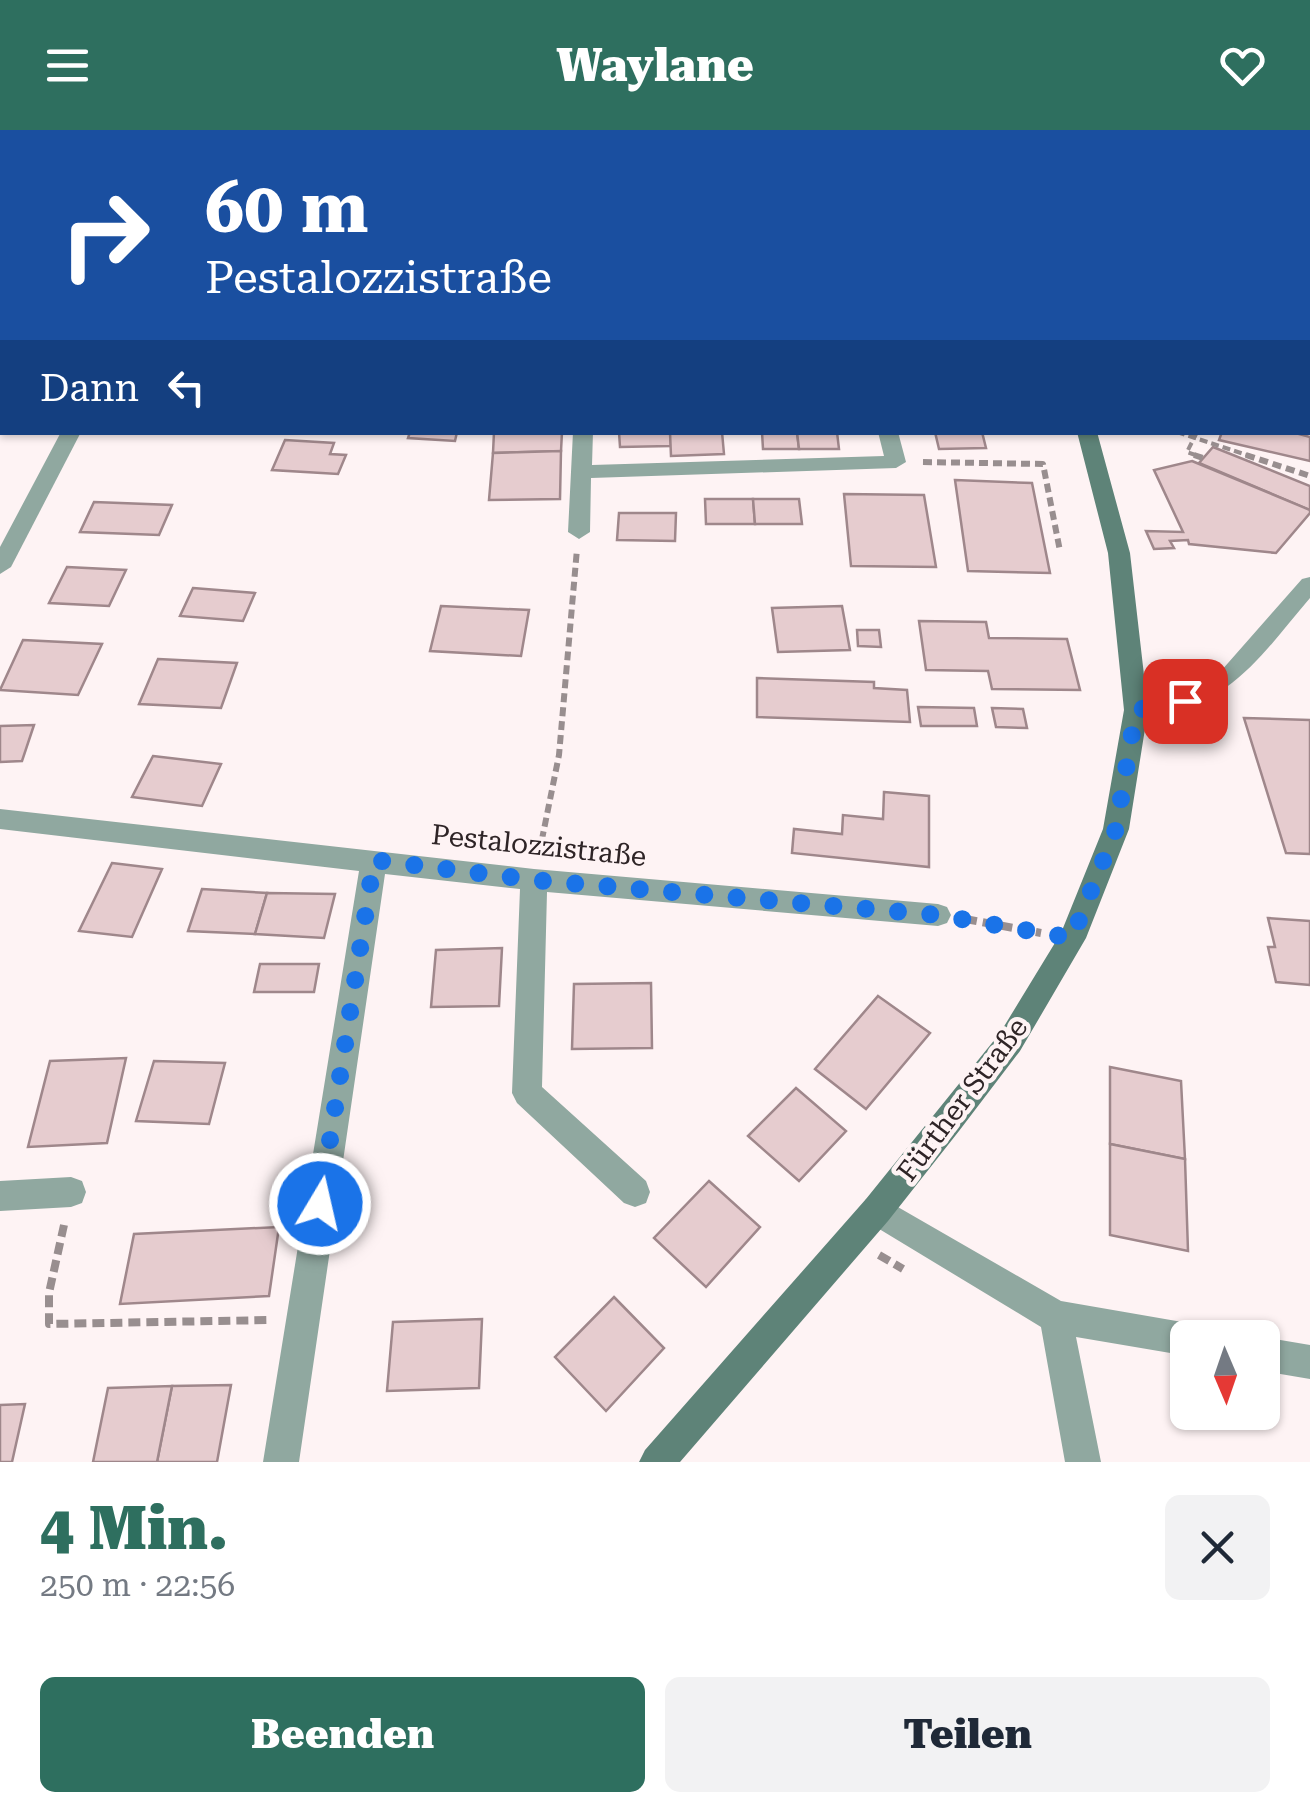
<!DOCTYPE html>
<html lang="de">
<head>
<meta charset="utf-8">
<style>
  :root { --surface:#fff; --page:#f2f2f3; --text:#1f2937; --muted:#747a83; --accent:#2e6f5f }
  body { margin:0; font-family:"Roboto Serif",serif; background:var(--page); color:var(--text); height:100vh; display:flex; flex-direction:column; font-size:38px; white-space:nowrap }
  * { box-sizing:border-box; margin:0 }
  p { font-size:32px; color:var(--muted) }
  .icon { flex:none; width:55px; height:55px; fill:none; stroke:currentColor; stroke-width:2; stroke-linecap:round; stroke-linejoin:round }
  .map { position:relative; height:1332px; overflow:hidden }
  .sheet { display:flex; flex-direction:column; background:var(--surface); flex:1 }
  .sheet>* { flex:none }
  .hud { position:absolute; left:0px; top:0px; width:1310px; height:305px; box-shadow:0 2px 8px #0004; background:#1a4fa0; color:#fff; overflow:hidden }
  .needle { width:65px; rotate:178deg }
  .controls { position:absolute; left:1170px; top:1190px; display:grid; gap:20px }
  .controls a { display:grid; place-items:center; width:110px; height:110px; border-radius:15px; background:var(--surface); box-shadow:0 2px 8px #0004; font-size:50px }
  .pin { position:absolute; display:grid; place-items:center; width:85px; height:85px; color:#fff; margin:-42px; border-radius:20px; box-shadow:0 5px 15px #0006 }
  .me { position:absolute; width:110px; margin:-55px; rotate:9deg; stroke-linejoin:round; filter:drop-shadow(0 0 8px #0008) }
  .turn { display:flex; align-items:center; gap:35px; height:210px; padding:0 40px; font-size:45px }
  .turn .icon { width:130px; height:130px; stroke-width:2.5 }
  .turn b { display:block; font-size:70px; line-height:85px }
  .then { display:flex; align-items:center; height:95px; padding:0 40px; background:#0003; gap:20px; font-size:38px }
  .round { display:grid; place-items:center; flex:none; width:105px; height:105px; border-radius:15px; background:var(--page) }
  .headline { display:flex; align-items:center; justify-content:space-between; height:170px; padding:0 40px }
  h1 { font-size:60px; font-weight:800; line-height:75px; color:var(--accent) }
  .button { display:flex; gap:20px; margin-top:auto; padding:20px 40px }
  .button a { flex:1; height:115px; border-radius:15px; background:var(--accent); color:#fff; font-size:40px; font-weight:800; line-height:115px; text-align:center }
  .button a+a { background:var(--page); color:var(--text) }
  header { display:flex; justify-content:space-between; align-items:center; height:130px; padding:0 40px; background:var(--accent); color:#fff; font-size:45px; font-weight:800 }
  .map>svg:first-child { display:block }
</style>
</head>
<body>
<header><svg class="icon" aria-label="menu" viewBox="0 0 24 24"><path d="M4 6h16M4 12h16M4 18h16"/></svg>Waylane<svg class="icon" aria-label="heart" viewBox="0 0 24 24"><path d="M12 20l-8-8c-3-5 5-10 8-4 3-6 11-1 8 4z"/></svg></header>
<div class="map">
<svg width="1310" height="1332" viewBox="0 0 1310 1332">
  <rect width="100%" height="100%" fill="#fef3f4"/>
  <!-- building -->
  <g fill="#e6cccf" stroke="#9f878b" stroke-width="2.5">
    <polygon points="410,302 457,302 455,311 408,308"/>
    <polygon points="494,302 562,302 561,321 493,323"/>
    <polygon points="619,302 670,302 671,316 620,317"/>
    <polygon points="670,302 722,302 724,324 671,326"/>
    <polygon points="762,302 797,302 799,319 763,319"/>
    <polygon points="797,302 837,302 839,319 799,319"/>
    <polygon points="935,302 982,302 986,318 939,319"/>
    <polygon points="1292,302 1310,307 1310,331 1219,310 1222,302"/>
    <polygon points="285,310 334,313 330,324 346,325 338,344 272,340"/>
    <polygon points="1213,317 1310,356 1310,380 1199,333"/>
    <polygon points="561,321 560,369 489,370 493,323"/>
    <polygon points="1192,331 1310,380 1310,383 1276,423 1189,414 1188,410 1170,411 1174,418 1154,419 1146,401 1183,402 1154,340"/>
    <polygon points="955,350 1032,353 1050,443 968,441"/>
    <polygon points="844,364 924,365 936,437 851,436"/>
    <polygon points="705,369 753,369 755,394 706,394"/>
    <polygon points="753,369 799,369 802,394 755,394"/>
    <polygon points="94,372 172,375 159,405 80,402"/>
    <polygon points="619,383 676,383 675,411 617,410"/>
    <polygon points="67,437 126,440 109,476 49,473"/>
    <polygon points="193,458 255,463 243,491 180,486"/>
    <polygon points="441,476 529,480 521,526 430,521"/>
    <polygon points="842,476 850,520 778,522 772,478"/>
    <polygon points="919,491 986,492 989,508 1067,509 1080,560 992,559 988,541 926,540"/>
    <polygon points="857,500 879,500 881,517 858,516"/>
    <polygon points="23,510 102,514 78,565 0,560"/>
    <polygon points="158,529 237,533 221,578 139,574"/>
    <polygon points="757,548 874,552 874,558 907,560 910,592 757,587"/>
    <polygon points="918,577 974,578 977,596 921,596"/>
    <polygon points="992,578 1023,579 1027,598 996,597"/>
    <polygon points="1244,588 1310,590 1310,724 1286,723"/>
    <polygon points="34,595 22,631 0,632 0,596"/>
    <polygon points="153,626 221,634 202,676 132,667"/>
    <polygon points="884,662 929,666 929,737 792,723 794,699 842,704 843,685 883,689"/>
    <polygon points="112,733 162,739 132,807 79,801"/>
    <polygon points="202,759 267,763 255,804 188,801"/>
    <polygon points="267,763 335,764 324,808 255,804"/>
    <polygon points="1268,788 1310,791 1310,855 1276,852 1268,817 1275,817"/>
    <polygon points="502,818 499,876 431,877 436,820"/>
    <polygon points="260,834 319,834 314,862 254,862"/>
    <polygon points="651,853 652,918 572,919 574,854"/>
    <polygon points="878,866 930,903 866,979 815,939"/>
    <polygon points="126,928 107,1013 28,1017 50,931"/>
    <polygon points="154,931 225,933 209,994 136,991"/>
    <polygon points="1110,937 1181,951 1185,1029 1110,1014"/>
    <polygon points="796,958 846,1001 799,1051 748,1006"/>
    <polygon points="1110,1014 1185,1029 1188,1121 1110,1105"/>
    <polygon points="709,1051 760,1097 706,1157 654,1108"/>
    <polygon points="279,1097 269,1166 120,1174 134,1104"/>
    <polygon points="614,1167 664,1218 606,1281 555,1227"/>
    <polygon points="482,1189 479,1258 387,1261 393,1192"/>
    <polygon points="231,1255 217,1332 157,1332 172,1256"/>
    <polygon points="172,1256 157,1332 93,1332 108,1258"/>
    <polygon points="25,1274 12,1332 0,1332 0,1275"/>
  </g>
  <g fill="none" stroke-linecap="round" stroke-linejoin="round">
    <!-- path-far2 -->
    <g stroke="#988e8f" stroke-width="4" stroke-dasharray="8 4" stroke-linecap="butt">
      <polyline points="179,2 185,0"/>
      <polyline points="1177,302 1253,327"/>
      <polyline points="1197,302 1187,322 1201,327"/>
    </g>
    <!-- path-far1 -->
    <g stroke="#988e8f" stroke-width="6" stroke-dasharray="9 5" stroke-linecap="butt">
      <polyline points="1194,325 1203,328"/>
      <polyline points="1246,325 1310,346"/>
      <polyline points="923,332 1043,334 1060,421"/>
      <polyline points="539,724 559,625 577,419"/>
    </g>
    <!-- path -->
    <g stroke="#988e8f" stroke-width="8" stroke-dasharray="12 6" stroke-linecap="butt">
      <polyline points="965,789 1041,803"/>
      <polyline points="64,1095 49,1163 49,1194 271,1190"/>
      <polyline points="879,1125 903,1139"/>
    </g>
    <!-- service -->
    <g fill="#90a8a0" fill-rule="evenodd">
      <polygon points="907,0 923,0 925,2 909,2"/>
      <rect x="1308" y="36" width="2" height="8"/>
      <polygon points="1308,182 1310,183 1310,193 1308,192"/>
      <rect x="1308" y="260" width="2" height="11"/>
    </g>
    <!-- minor -->
    <g fill="#90a8a0" fill-rule="evenodd">
      <polygon points="2,88 2,98 0,99 0,89"/>
      <rect x="1308" y="134" width="2" height="10"/>
      <rect x="0" y="187" width="2" height="10"/>
      <rect x="0" y="258" width="2" height="12"/>
      <polygon points="61,302 81,302 11,437 0,444 0,417"/>
      <polygon points="573,302 593,302 592,335 884,326 878,302 898,302 906,332 896,338 591,348 590,402 579,409 568,402"/>
      <path d="M1310 447V468C1267 518 1235 570 1166 583 1153 586 1140 590 1128 586L1124 580 1128 574 1180 563 1221 541 1302 449Z"/>
      <polygon points="0,679 534,739 938,774 947,777 951,785 947,793 938,796 547,762 542,957 646,1051 650,1062 646,1073 635,1077 624,1073 517,973 512,963 520,759 385,744 299,1332 263,1332 359,741 0,699"/>
      <polygon points="71,1047 82,1051 86,1062 82,1073 71,1077 0,1081 0,1051"/>
      <polygon points="877,1065 1061,1171 1188,1193 1200,1198 1204,1208 1188,1208 1188,1226 1076,1207 1101,1332 1065,1332 1041,1197 866,1091 861,1080 866,1069"/>
      <polygon points="1262,1207 1310,1215 1310,1249 1262,1241"/>
    </g>
    <!-- secondary -->
    <g fill="#5e8378" fill-rule="evenodd">
      <polygon points="943,0 958,0 960,2 944,2"/>
      <polygon points="1077,302 1097,302 1130,423 1148,580 1129,699 1086,808 1020,921 959,1001 888,1091 680,1332 639,1332 645,1320 866,1069 937,981 1000,903 1061,803 1103,699 1124,580 1108,423"/>
    </g>
    <!-- rail -->
    <polyline stroke="#877d7e" stroke-width="5" stroke-dasharray="10 5" stroke-linecap="butt" points="563,2 576,0"/>
  </g>
  <g fill="none" stroke-linecap="round" stroke-linejoin="round">
    <!-- route -->
    <polyline stroke="#1a73e8" stroke-width="18" stroke-dasharray="0 32.4" points="320,1074 374,730 534,750 938,785 1072,808 1116,699 1136,580 1185,571"/>
  </g>
  <g text-anchor="middle" stroke-width="9" stroke-linejoin="round" paint-order="stroke">
    <!-- street labels -->
    <g font-size="28" fill="#2e2426" stroke="#fef3f4">
      <text transform="translate(539 715) rotate(6)" y="10">Pestalozzistraße</text>
      <text transform="translate(962 969) rotate(-53)" y="10">Fürther Straße</text>
    </g>
  </g>
</svg>
<div class="controls">
<a><svg class="needle" viewBox="-14 -14 28 28"><path d="M0-13l5 13h-10z" fill="#e53935"/><path d="M0 13l5-13h-10z" fill="#747a83"/></svg></a>
</div>
<div class="pin" style="left:1185px;top:571px;background:#d93025"><svg class="icon" aria-label="arrive" viewBox="0 0 24 24"><path d="M6 21V4h12l-3 4 3 4H6"/></svg></div>
<svg class="me" style="left:320px;top:1074px" viewBox="-20 -20 40 40"><circle r="17" fill="#1a73e8" stroke="#fff" stroke-width="3"/><path d="M0-11L8 9 0 5-8 9z" fill="#fff"/></svg>
<div class="hud">
<div class="turn"><svg class="icon" aria-label="right" viewBox="0 0 24 24"><path d="M7 20v-9h11M14 6l5 5-5 5"/></svg><div><b>60 m</b>Pestalozzistraße</div></div>
<div class="then">Dann<svg class="icon" aria-label="left" viewBox="0 0 24 24"><path d="M17 20v-9H6M10 6l-5 5 5 5"/></svg></div>
</div>
</div>
<section class="sheet">
<div class="headline"><div><h1>4 Min.</h1><p>250 m · 22:56</p></div><a class="round"><svg class="icon" aria-label="close" viewBox="0 0 24 24"><path d="M6 6l12 12M18 6L6 18"/></svg></a></div>
<div class="button"><a>Beenden</a><a>Teilen</a></div>
</section>
</body>
</html>
